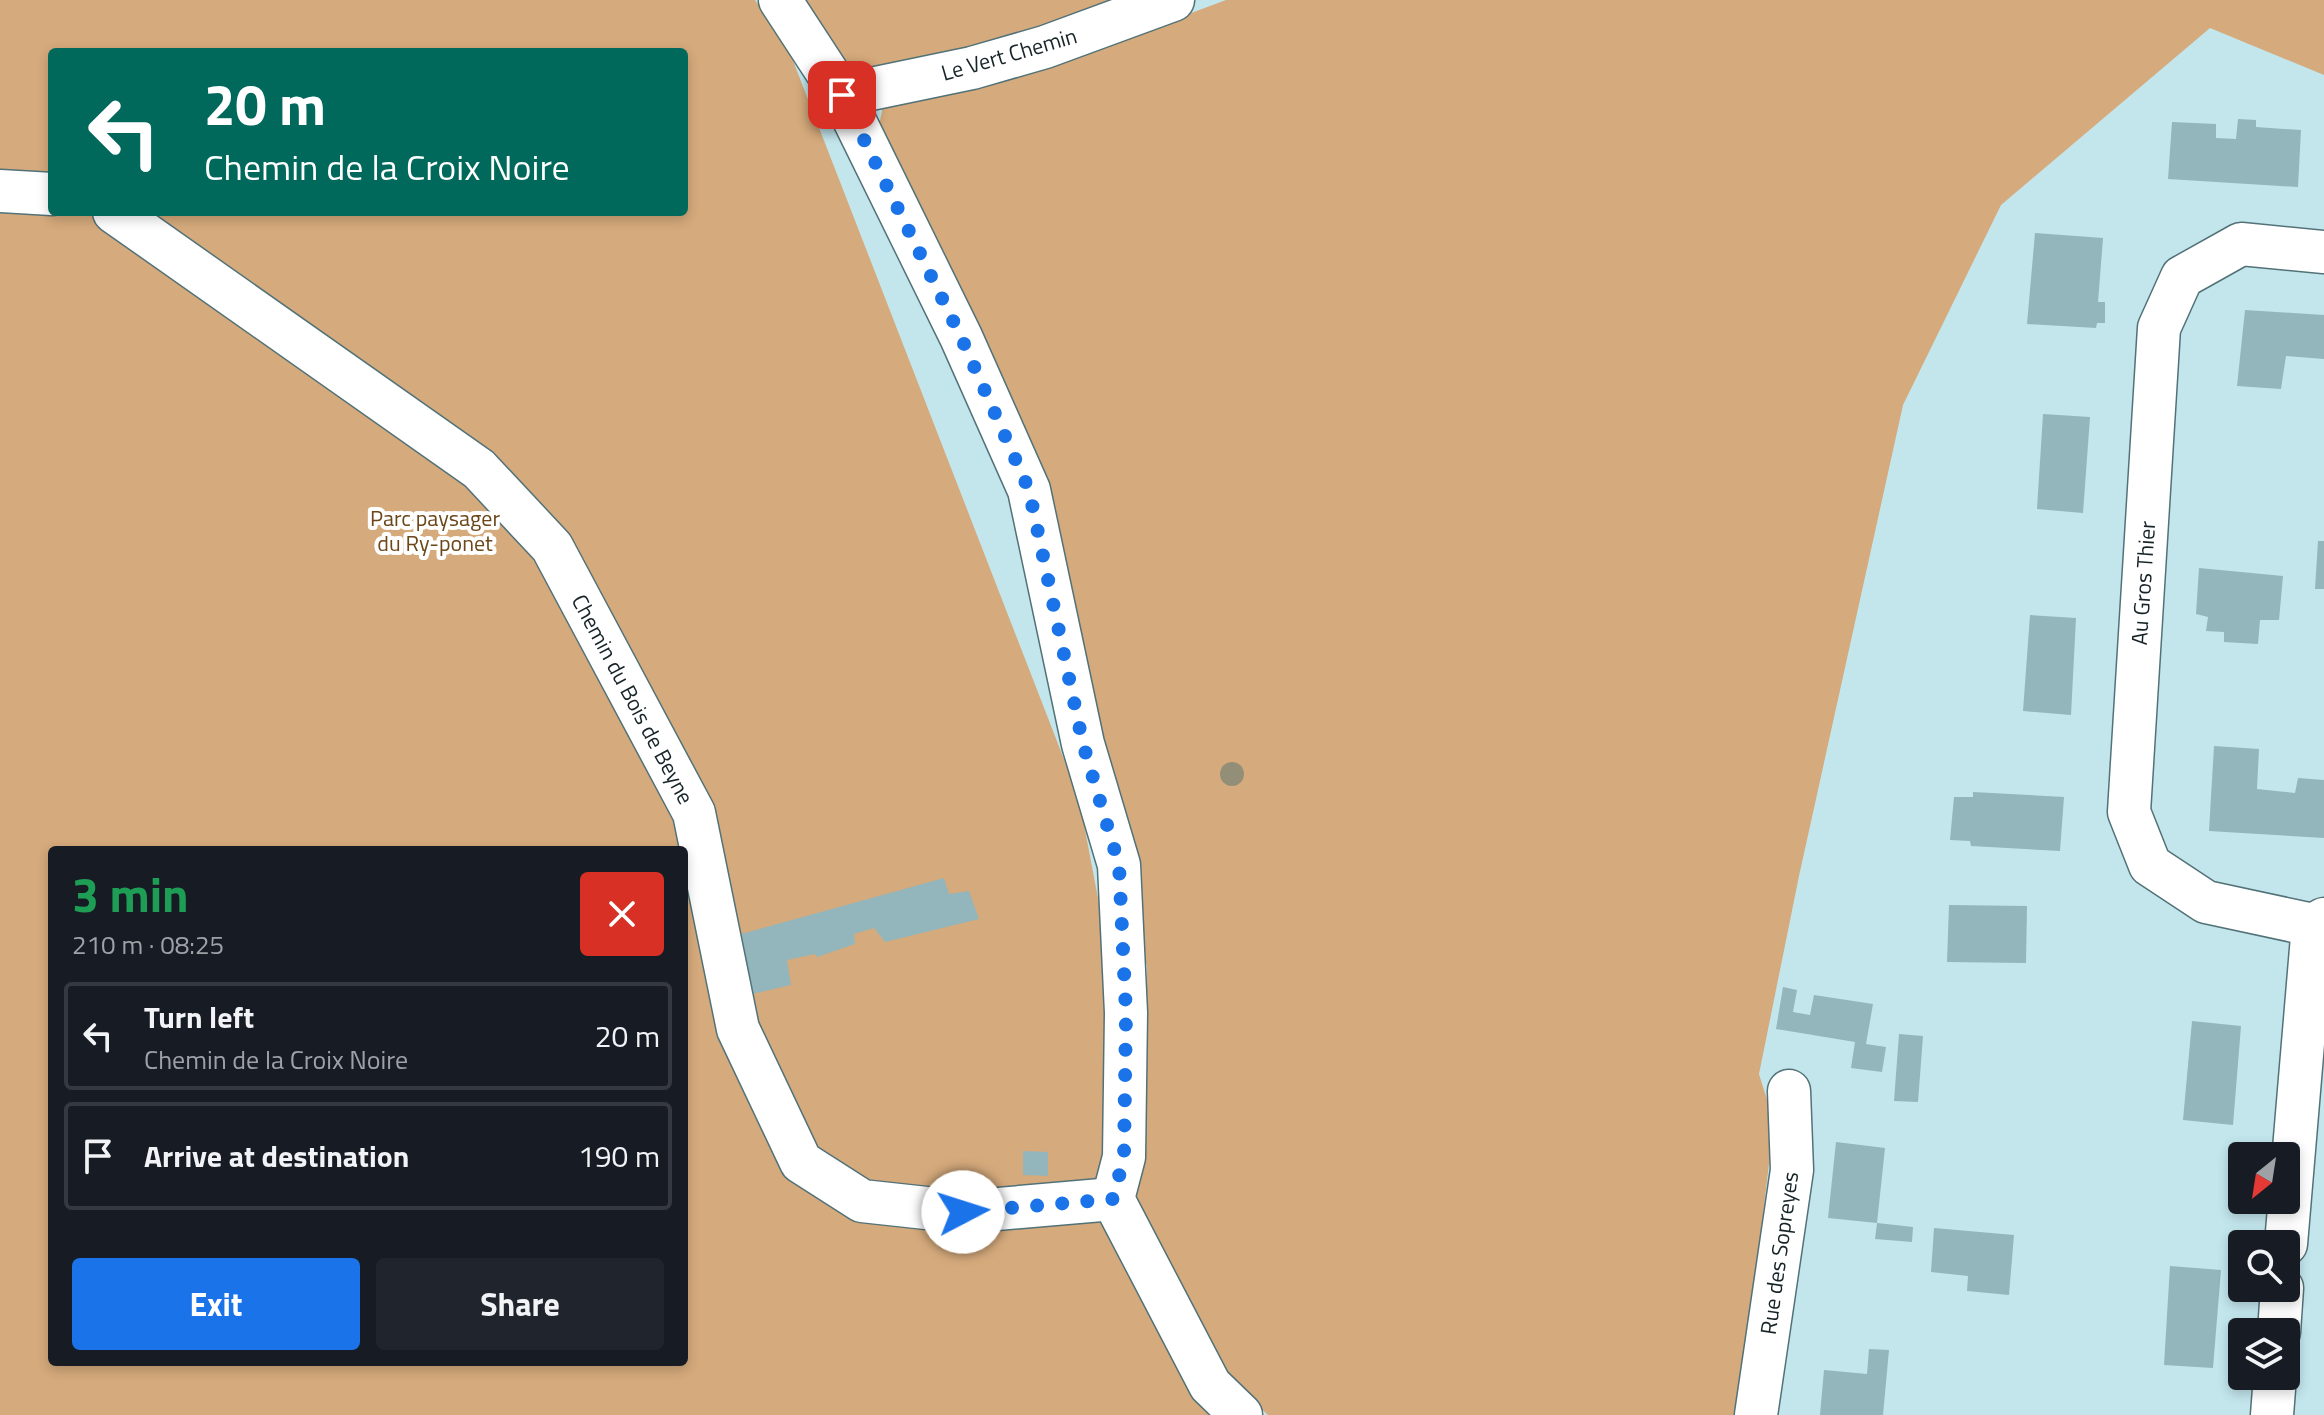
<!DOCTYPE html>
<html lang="en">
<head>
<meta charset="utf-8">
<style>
  :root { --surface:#171b24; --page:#20242c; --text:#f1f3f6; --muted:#9ea1a6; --line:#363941; --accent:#1a73e8 }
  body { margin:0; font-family:"Titillium Web",sans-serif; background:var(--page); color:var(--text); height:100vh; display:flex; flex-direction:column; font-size:30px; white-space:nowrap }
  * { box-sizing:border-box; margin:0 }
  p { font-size:26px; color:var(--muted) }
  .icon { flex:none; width:44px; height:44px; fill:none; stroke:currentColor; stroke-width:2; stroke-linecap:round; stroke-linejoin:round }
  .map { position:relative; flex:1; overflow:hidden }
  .panel { position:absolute; left:48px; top:846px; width:640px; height:520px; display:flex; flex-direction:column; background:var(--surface); border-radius:8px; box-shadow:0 4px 12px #0003 }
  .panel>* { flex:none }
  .top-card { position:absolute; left:48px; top:48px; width:640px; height:168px; border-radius:8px; box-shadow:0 4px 12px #0003; background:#00695c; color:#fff; overflow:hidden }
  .needle { width:52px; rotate:210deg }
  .buttons { position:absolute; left:2228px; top:1142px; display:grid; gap:16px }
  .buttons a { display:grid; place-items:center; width:72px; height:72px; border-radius:8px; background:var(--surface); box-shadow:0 4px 12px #0003; font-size:40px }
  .pin { position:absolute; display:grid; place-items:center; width:68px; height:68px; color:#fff; margin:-34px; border-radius:16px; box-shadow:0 4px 12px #0006 }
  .me { position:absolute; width:88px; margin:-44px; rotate:85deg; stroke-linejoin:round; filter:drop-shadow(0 0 6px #0008) }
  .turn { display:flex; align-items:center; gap:28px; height:168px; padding:0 24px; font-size:36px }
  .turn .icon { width:104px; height:104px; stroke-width:2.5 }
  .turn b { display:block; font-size:56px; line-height:68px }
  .round { display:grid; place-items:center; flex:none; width:84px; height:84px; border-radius:8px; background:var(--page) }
  .summary { display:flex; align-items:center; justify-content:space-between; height:136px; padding:0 24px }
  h1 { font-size:48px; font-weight:700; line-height:60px; color:#1e9e55 }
  .button { display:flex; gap:16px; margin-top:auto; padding:16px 24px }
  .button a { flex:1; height:92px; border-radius:8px; background:var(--accent); color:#fff; font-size:32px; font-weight:700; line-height:92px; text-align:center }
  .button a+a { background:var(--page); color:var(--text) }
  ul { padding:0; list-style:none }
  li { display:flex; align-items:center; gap:24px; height:108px; margin:0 16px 12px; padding:0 8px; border:4px solid var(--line); border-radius:8px }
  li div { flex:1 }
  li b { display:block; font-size:30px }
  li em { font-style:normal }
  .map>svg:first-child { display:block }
</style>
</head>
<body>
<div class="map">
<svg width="2324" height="1415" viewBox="0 0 2324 1415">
  <rect width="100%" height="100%" fill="#c3e6ed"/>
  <!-- green -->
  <g fill="#d5aa7c" fill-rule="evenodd">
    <path d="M0 0H755L785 40 1079 798 1144 1141 1147 967 1038 490 877 135 883 106 1087 52 1226 0H2324V75L2210 28 2001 205 1903 405 1799 876 1759 1074 1774 1122 1739 1415H1268L1220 1371 1223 1415H0ZM52 52H684V212H52ZM52 850H684V1362H52Z"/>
    <polygon points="796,0 1118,0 994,49 852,71"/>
  </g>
  <!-- building -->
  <g fill="#93b5bc">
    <polygon points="2238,119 2256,120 2256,127 2301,130 2298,187 2168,179 2172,122 2216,124 2216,138 2236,139"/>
    <polygon points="2035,233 2103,238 2098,302 2105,302 2105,323 2097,323 2096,328 2027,324"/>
    <polygon points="2245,310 2324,315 2324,359 2286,356 2281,389 2237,386"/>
    <polygon points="2043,414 2090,417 2083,513 2037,509"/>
    <polygon points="2318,541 2324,541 2324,589 2315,589"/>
    <polygon points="2199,568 2283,576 2279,620 2260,620 2258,644 2224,642 2224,632 2206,631 2208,617 2196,614"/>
    <polygon points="2030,615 2076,618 2071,715 2023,711"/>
    <polygon points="2214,746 2259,749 2257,789 2295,793 2298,778 2324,780 2324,838 2209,831"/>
    <polygon points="1973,792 2064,797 2060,851 1971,846 1970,841 1950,840 1954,797 1973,797"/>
    <polygon points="944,878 949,894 969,891 979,919 885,942 874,928 854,934 855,944 817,957 815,954 787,960 791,985 740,997 734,936"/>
    <polygon points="1949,905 2027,906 2026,963 1947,962"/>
    <polygon points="1783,987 1797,990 1793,1012 1810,1015 1814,995 1873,1004 1866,1044 1886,1047 1882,1072 1851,1068 1855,1042 1776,1029"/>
    <polygon points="2192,1021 2241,1026 2233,1125 2183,1120"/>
    <polygon points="1899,1034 1923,1036 1918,1102 1894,1101"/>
    <polygon points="1836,1142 1885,1148 1877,1223 1828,1218"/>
    <polygon points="1023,1151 1048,1152 1048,1176 1023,1175"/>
    <polygon points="1877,1223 1913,1227 1912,1242 1875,1239"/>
    <polygon points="1934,1228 2014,1235 2009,1295 1967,1291 1968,1276 1931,1272"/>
    <polygon points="2170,1266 2221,1270 2213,1368 2164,1365"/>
    <polygon points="1869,1349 1889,1350 1883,1415 1820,1415 1824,1370 1867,1374"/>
  </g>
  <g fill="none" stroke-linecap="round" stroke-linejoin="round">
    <!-- street casing -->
    <g stroke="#527278" stroke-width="45">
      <g id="street">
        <polyline points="780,0 842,95 961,337 1029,490 1083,744 1119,865 1126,1013 1124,1157 1113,1199"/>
        <polyline points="842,95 972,68 1045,47 1173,0"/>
        <polyline points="0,191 52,194"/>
        <polyline points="114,212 479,469 552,547 694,813 738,1029 801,1162 862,1201 963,1212 1113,1199"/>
        <polyline points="2324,252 2241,244 2182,277 2159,328 2129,812 2150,865 2206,902 2313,925 2324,919"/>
        <polyline points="1113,1199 1210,1385 1241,1415"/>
        <polyline points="2286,1244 2313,925"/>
        <polyline points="2279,1332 2282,1288"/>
        <polyline points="1756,1415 1792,1170 1789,1091"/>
        <polyline points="2272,1415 2275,1376"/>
      </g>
    </g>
    <!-- street -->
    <use href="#street" stroke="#fff" stroke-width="42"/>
  </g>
  <!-- trees -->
  <circle fill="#938e78" cx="1232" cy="774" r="12"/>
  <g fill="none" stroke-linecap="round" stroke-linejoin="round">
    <!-- route -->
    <polyline stroke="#1a73e8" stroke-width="14" stroke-dasharray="0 25.2" points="842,95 961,337 1029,490 1083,744 1119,865 1126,1013 1124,1157 1113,1199 963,1212"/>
  </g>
  <g text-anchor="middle" stroke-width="8" stroke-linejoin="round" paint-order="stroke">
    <!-- street labels -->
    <g font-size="22" fill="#172427" stroke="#fff">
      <text transform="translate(1009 54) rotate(-16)" y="8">Le Vert Chemin</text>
      <text transform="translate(2143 583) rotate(-86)" y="8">Au Gros Thier</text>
      <text transform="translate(633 699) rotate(62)" y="8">Chemin du Bois de Beyne</text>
      <text transform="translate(1779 1253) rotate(-82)" y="8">Rue des Sopreyes</text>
    </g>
    <!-- park labels -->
    <g font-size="22" fill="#6b4619" stroke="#fff">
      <text x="435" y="526">Parc paysager<tspan x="435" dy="25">du Ry-ponet</tspan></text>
    </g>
  </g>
</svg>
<div class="buttons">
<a><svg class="needle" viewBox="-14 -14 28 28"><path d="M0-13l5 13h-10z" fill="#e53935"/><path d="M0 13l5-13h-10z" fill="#9ea1a6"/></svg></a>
<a><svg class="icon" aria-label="search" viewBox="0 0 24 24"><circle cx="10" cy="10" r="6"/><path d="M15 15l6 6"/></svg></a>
<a><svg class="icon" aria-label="layers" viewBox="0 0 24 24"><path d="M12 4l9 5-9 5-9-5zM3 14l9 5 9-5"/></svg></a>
</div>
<div class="pin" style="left:842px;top:95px;background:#d93025"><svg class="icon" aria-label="arrive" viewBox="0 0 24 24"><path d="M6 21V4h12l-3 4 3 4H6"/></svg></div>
<svg class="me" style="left:963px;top:1212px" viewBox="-20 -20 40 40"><circle r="19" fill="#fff"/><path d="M0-13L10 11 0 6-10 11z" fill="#1a73e8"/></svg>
<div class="top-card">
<div class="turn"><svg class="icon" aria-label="left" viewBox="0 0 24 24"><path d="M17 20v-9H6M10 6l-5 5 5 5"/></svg><div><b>20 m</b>Chemin de la Croix Noire</div></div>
</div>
<section class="panel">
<div class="summary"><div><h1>3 min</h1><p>210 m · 08:25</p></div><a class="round" style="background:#d93025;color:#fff"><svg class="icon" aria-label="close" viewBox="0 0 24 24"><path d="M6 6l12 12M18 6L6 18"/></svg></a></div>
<ul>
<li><svg class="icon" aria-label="left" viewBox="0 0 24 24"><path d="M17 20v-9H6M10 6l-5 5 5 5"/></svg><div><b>Turn left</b><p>Chemin de la Croix Noire</p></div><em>20 m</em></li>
<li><svg class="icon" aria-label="arrive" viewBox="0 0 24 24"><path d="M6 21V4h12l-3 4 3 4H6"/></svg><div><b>Arrive at destination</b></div><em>190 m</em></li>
</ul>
<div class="button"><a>Exit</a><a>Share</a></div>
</section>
</div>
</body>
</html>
